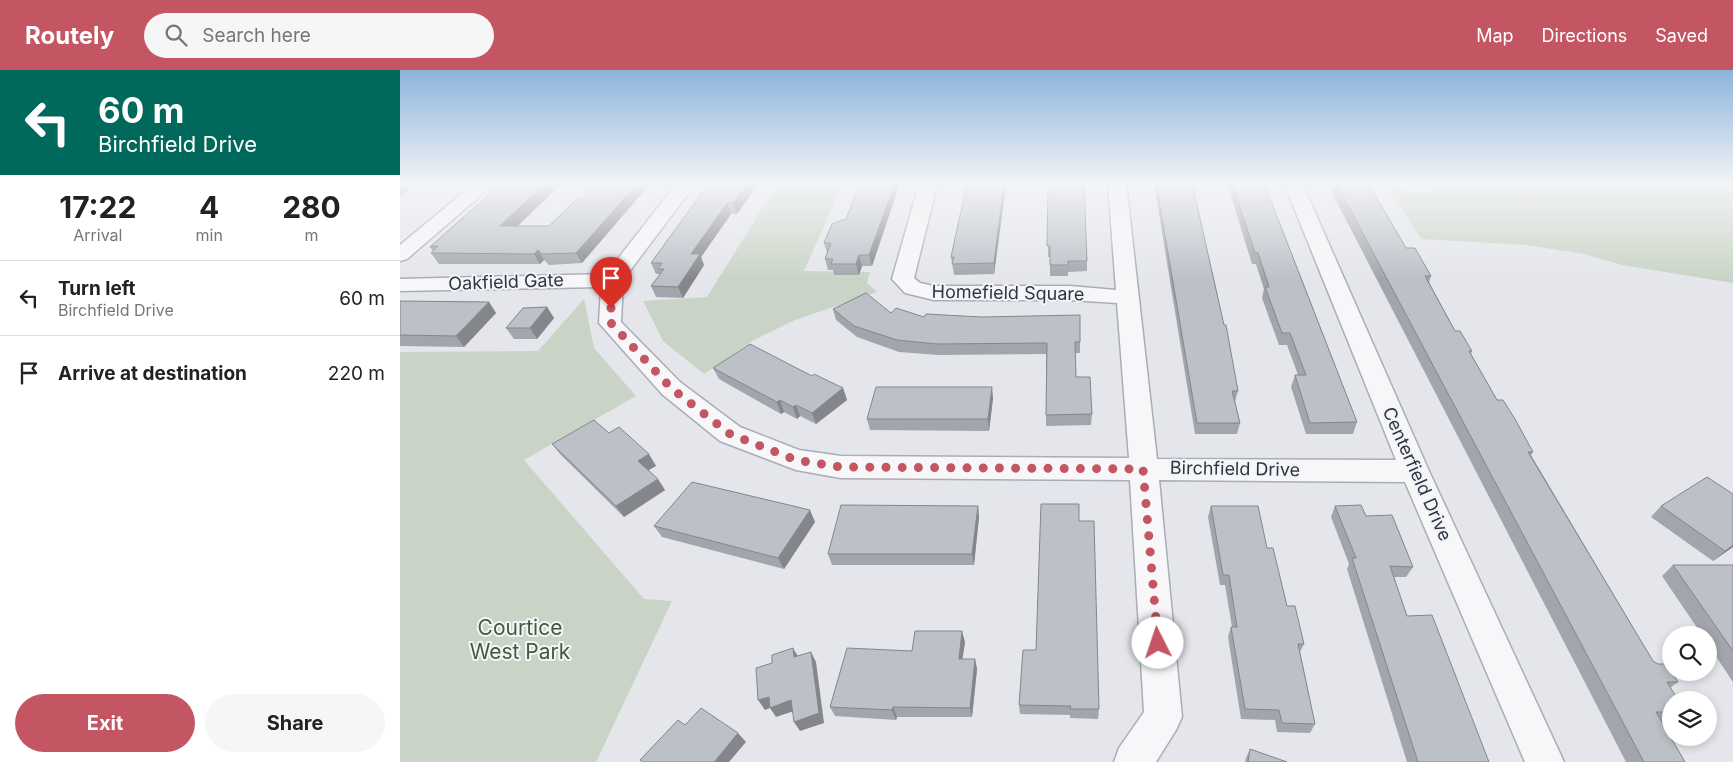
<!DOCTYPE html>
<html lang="en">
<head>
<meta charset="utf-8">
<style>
  :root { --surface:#fff; --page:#f6f6f6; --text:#222; --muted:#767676; --line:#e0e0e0; --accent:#c35662 }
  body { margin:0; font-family:Inter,sans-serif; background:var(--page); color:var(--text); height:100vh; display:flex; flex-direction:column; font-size:19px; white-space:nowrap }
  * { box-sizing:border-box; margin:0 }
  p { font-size:16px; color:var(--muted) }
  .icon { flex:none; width:28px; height:28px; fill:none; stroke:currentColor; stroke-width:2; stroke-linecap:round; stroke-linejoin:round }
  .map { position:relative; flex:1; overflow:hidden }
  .side { display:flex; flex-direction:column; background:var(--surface); width:400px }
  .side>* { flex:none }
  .top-card { background:#00695c; color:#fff; overflow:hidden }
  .tools { position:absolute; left:1262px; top:556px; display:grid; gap:10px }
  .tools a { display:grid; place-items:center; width:55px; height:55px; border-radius:50%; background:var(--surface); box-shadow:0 2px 8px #0003; font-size:25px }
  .pin { position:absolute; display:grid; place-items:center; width:42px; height:42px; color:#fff; margin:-51px -21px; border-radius:50% 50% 50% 0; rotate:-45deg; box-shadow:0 0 5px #0007 }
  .pin .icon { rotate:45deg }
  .me { position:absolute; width:55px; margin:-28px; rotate:356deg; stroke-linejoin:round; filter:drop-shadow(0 0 4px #0008) }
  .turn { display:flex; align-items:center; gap:18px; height:105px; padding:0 15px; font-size:22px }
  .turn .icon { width:65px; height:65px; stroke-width:2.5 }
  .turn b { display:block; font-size:35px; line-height:42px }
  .eta { display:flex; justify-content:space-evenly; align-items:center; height:85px; text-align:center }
  .eta b { font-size:30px; font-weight:700; line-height:35px }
  .primary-button { display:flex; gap:10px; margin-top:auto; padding:10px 15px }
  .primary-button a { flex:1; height:58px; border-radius:30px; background:var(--accent); color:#fff; font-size:20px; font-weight:700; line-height:58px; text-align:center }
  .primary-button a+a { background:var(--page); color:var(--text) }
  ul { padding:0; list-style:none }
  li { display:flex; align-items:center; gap:15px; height:75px; padding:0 15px; border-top:1px solid var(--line) }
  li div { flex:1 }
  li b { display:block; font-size:19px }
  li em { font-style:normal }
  header { display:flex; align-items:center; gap:30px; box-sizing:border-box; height:70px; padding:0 25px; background:var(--accent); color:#fff }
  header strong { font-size:24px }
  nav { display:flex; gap:28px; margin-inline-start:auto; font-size:18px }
  .search { width:350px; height:45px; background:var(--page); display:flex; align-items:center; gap:12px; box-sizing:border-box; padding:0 18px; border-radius:28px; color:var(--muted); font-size:19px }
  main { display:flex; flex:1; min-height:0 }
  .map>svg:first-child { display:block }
</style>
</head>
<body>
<header>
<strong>Routely</strong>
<div class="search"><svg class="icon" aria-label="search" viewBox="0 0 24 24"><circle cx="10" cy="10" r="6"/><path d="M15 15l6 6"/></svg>Search here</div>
<nav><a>Map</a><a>Directions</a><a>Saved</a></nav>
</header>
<main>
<section class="side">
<div class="top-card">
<div class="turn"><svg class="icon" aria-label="left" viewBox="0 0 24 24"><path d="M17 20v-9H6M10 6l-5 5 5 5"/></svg><div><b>60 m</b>Birchfield Drive</div></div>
</div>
<div class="eta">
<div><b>17:22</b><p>Arrival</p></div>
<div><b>4</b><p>min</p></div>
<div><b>280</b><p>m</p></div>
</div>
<ul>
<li><svg class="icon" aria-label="left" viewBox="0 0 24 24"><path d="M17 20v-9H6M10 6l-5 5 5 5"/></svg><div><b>Turn left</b><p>Birchfield Drive</p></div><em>60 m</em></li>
<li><svg class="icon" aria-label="arrive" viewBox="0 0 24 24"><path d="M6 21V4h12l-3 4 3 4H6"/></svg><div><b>Arrive at destination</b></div><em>220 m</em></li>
</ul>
<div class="primary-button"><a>Exit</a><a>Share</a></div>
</section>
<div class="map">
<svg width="1333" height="692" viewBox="0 0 1333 692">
  <rect width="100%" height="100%" fill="#e4e6eb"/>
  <!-- green -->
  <g fill="#c9d4c6">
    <polygon points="378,113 443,113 404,201 470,202 467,213 477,222 395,250 352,271 304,304 263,271 243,231 307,227"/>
    <polygon points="1075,113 1323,113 1333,119 1333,213 1222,195 1184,184 1126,175 1021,169 989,120 1032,121"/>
    <polygon points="184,229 194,278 236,326 124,390 244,529 272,531 196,692 0,692 0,282 138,281"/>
  </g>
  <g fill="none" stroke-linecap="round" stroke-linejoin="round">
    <!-- minor casing -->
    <g stroke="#a9adb5" stroke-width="3">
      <g id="minor">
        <polygon points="75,113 95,113 7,189 0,191 0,175"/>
        <polygon points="277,113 296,113 223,210 221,252 280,312 340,357 399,380 441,386 729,388 717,233 670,230 534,230 505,223 492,209 518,118 521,113 540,113 536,119 514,208 520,213 534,216 670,216 716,220 708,113 726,113 757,389 996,390 884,113 902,113 1029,401 1164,692 1125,692 1005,412 759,410 782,647 776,660 756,692 714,692 719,678 744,642 730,410 441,408 396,400 320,371 262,324 199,253 201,217 0,221 0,209 206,204"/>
      </g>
    </g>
    <!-- minor -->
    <use href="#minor" fill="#f7f7f9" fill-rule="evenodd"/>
  </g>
  <!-- wall -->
  <g fill="#a2a5ab">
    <polygon points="102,113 162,113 118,156 149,156 178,128 182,193 149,195 144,190 140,194 39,194 31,183 33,181 30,177"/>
    <polygon points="309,113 359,113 337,144 331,144 301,187 304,195 283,228 256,227 251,216 260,204 256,204 251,193"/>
    <polygon points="460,113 500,113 472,196 462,196 459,205 434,205 433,200 428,200 425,189 427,183 424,173 446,149"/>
    <polygon points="567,113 606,113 594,204 554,205 551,187"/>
    <polygon points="754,113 792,113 838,321 835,332 840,353 837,364 795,364"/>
    <polygon points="827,113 864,113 957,352 953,364 906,364 891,317 895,305 898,305 887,275 879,275 862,228 864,219 856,194 852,194"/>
    <polygon points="927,113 968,113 1006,178 1031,206 1029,212 1055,261 1072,281 1071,284 1097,330 1133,382 1131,385 1253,591 1278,612 1270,618 1271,630 1271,651 1261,651 1285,692 1226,692"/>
    <polygon points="648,116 687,191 687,201 668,202 668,206 650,206 650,187 648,187"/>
    <polygon points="0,231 89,232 96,243 64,277 0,276"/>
    <polygon points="147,237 154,248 137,269 114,269 106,258"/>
    <polygon points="433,239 491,243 680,272 680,283 675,283 676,307 692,344 691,355 646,356 646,284 539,285 499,282 457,267 436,250"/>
    <polygon points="313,298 412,306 443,318 447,330 416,354 400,346 397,349 384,342 381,344 319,309"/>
    <polygon points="593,328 589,361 470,360 467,349"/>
    <polygon points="209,363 256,396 248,400 265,420 224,447 161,385 152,374"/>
    <polygon points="578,436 579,447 574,495 432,495 428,484"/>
    <polygon points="811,436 867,478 887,536 904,574 900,582 915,654 910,663 877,662 875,650 841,649 828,567 831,557 832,557 825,515 820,515 808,447"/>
    <polygon points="935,436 966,446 1013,497 1006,507 994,507 1007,546 1089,692 1007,692 947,499 949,494 931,447"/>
    <polygon points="1261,436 1333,477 1313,491 1251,447"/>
    <polygon points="679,451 699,639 698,649 670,648 670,645 620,644 619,635 636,580"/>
    <polygon points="415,452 384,499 262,467 254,456"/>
    <polygon points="1273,495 1333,495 1333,612 1309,576 1309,565 1302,565 1262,506"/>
    <polygon points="565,572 562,589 575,589 577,599 572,647 497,647 496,650 435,646 430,637 512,581"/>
    <polygon points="850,679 887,692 845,692 846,688"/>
  </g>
  <!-- shaded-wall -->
  <g fill="#84868b">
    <polygon points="0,113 4,113 9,120 0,126"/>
    <polygon points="145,113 162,113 107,166 100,156"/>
    <polygon points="238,113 251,113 182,193 176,183"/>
    <polygon points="348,113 359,113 337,144 333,133"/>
    <polygon points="495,113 500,113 472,196 469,185"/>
    <polygon points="604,113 606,113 606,115 594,204 594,193"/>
    <polygon points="327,133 331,144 301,187 304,195 283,228 278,217 291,184"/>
    <polygon points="138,180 144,190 140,194 134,184"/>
    <polygon points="459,185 462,196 459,205 456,194"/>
    <polygon points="89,232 96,243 64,277 56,266"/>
    <polygon points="147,237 154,248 137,269 130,258"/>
    <polygon points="592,317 593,328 589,361 588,349"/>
    <polygon points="443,318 447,330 416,354 412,343"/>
    <polygon points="380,330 384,342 381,344 377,332"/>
    <polygon points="396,335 400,346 397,349 393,337"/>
    <polygon points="249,384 256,396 245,402 238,391"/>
    <polygon points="258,409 265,420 224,447 216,436"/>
    <polygon points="578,436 579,447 574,495 572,484"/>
    <polygon points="410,440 415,452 384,499 378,488"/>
    <polygon points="1333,475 1333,477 1313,491 1325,481"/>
    <polygon points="562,561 565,572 561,599 559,589"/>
    <polygon points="393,578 399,588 394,587"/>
    <polygon points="411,582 416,592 424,653 400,661 394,652"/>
    <polygon points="575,589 577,599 572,647 570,638"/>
    <polygon points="369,627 391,630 397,640 376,647 370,638 365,640 358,630"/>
    <polygon points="493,637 497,647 496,650 492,640"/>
    <polygon points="338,663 346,672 329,692 316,692 315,691"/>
  </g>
  <!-- building -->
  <g fill="#bcc0c7" stroke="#84868b">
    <polygon points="102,113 145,113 100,156 149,156 178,128 183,128 198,113 238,113 176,183 142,184 138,180 134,184 31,183 38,176 30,177"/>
    <polygon points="309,113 348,113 333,133 327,133 291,184 300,184 278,217 251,216 264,199 258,199 262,193 251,193"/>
    <polygon points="460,113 495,113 469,185 459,185 456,194 431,194 433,189 425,189 431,173 424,173 432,154 446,149"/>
    <polygon points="567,113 604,113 594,193 552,194 554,187 551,187"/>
    <polygon points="654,113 684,113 687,191 668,191 668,195 650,195 650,176 647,176 648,116 654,116"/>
    <polygon points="756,113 792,113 824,255 826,255 838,321 832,321 840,353 797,353"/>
    <polygon points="832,113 864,113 957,352 910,353 895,305 906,305 890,263 882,263 865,217 869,217 858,183 855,183"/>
    <polygon points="936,113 968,113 1006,178 1015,178 1031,206 1025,206 1055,261 1060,261 1072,281 1069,281 1097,330 1103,330 1115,349 1133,382 1128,382 1253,591 1258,594 1266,594 1278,612 1267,612 1278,630 1271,630 1271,642 1256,642 1285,692 1244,692"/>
    <polygon points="466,223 491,243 496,238 524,247 526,244 582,247 680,245 680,272 675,272 676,307 690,307 692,344 646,345 647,273 537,274 497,270 454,256 433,239"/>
    <polygon points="0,231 89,232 56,266 0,265"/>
    <polygon points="147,237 130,258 106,258 123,238"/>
    <polygon points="350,274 412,306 414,304 443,318 412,343 396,335 393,337 380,330 377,332 313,298"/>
    <polygon points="476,317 592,317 588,349 467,349"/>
    <polygon points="194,350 209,363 219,357 249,384 238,391 258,409 216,436 152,374"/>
    <polygon points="1307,407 1333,424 1333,475 1325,481 1261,436"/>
    <polygon points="292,412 410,440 378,488 254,456"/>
    <polygon points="641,434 679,434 679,451 694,451 699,639 670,639 671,636 619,635 623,580 636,580"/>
    <polygon points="441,435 578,436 572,484 428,484"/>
    <polygon points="961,435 966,446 992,445 1013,497 990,496 1007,546 1032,545 1089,692 1018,692 952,488 956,488 935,436"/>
    <polygon points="811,436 858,436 867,478 873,478 887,536 895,536 904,574 898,574 915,654 882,653 879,640 845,639 831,557 837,557 829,505 823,505"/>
    <polygon points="1273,495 1333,495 1333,581"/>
    <polygon points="515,561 562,561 559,589 575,589 570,638 493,637 492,640 430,637 447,578 512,581"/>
    <polygon points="393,578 394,587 411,582 419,643 394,652 391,630 370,638 369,627 358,630 356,598 372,593 372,585"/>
    <polygon points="301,638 338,663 315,691 317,692 243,692 240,690 278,650 285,655"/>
    <polygon points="850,679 887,692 848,692"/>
  </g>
  <!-- sky -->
  <linearGradient id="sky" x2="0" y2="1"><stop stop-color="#8cb4db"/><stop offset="0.54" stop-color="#f3f4f6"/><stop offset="1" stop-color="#f3f4f6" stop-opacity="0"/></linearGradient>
  <rect width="1333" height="210" fill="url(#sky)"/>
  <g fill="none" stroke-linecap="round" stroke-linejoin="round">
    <!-- route -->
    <polyline stroke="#c35662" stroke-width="9" stroke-dasharray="0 16.2" points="211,238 210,252 271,318 330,364 396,390 441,397 743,399 758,573"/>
  </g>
  <g text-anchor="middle" stroke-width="4" stroke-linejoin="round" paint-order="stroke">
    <!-- street labels -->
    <g font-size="18" fill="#2d3442" stroke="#f4f5f8">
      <text transform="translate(106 212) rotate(-2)" y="6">Oakfield Gate</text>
      <text transform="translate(608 223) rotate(1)" y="6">Homefield Square</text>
      <text transform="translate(835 399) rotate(1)" y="6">Birchfield Drive</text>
      <text transform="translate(1017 404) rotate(66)" y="6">Centerfield Drive</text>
    </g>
    <!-- near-park labels -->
    <g font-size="21" fill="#415c3c" stroke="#f4f5f8">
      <text x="120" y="565">Courtice<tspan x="120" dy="24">West Park</tspan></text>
    </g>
  </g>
</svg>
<div class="tools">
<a><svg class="icon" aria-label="search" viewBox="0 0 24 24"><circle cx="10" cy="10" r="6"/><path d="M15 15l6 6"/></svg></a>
<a><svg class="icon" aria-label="layers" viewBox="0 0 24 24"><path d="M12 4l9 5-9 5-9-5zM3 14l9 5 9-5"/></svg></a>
</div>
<div class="pin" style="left:211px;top:238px;background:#d93025"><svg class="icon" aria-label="arrive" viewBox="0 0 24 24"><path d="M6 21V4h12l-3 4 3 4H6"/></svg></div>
<svg class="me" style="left:758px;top:573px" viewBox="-20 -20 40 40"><circle r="19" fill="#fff"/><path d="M0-13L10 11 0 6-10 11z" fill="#c35662"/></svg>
</div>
</main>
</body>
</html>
